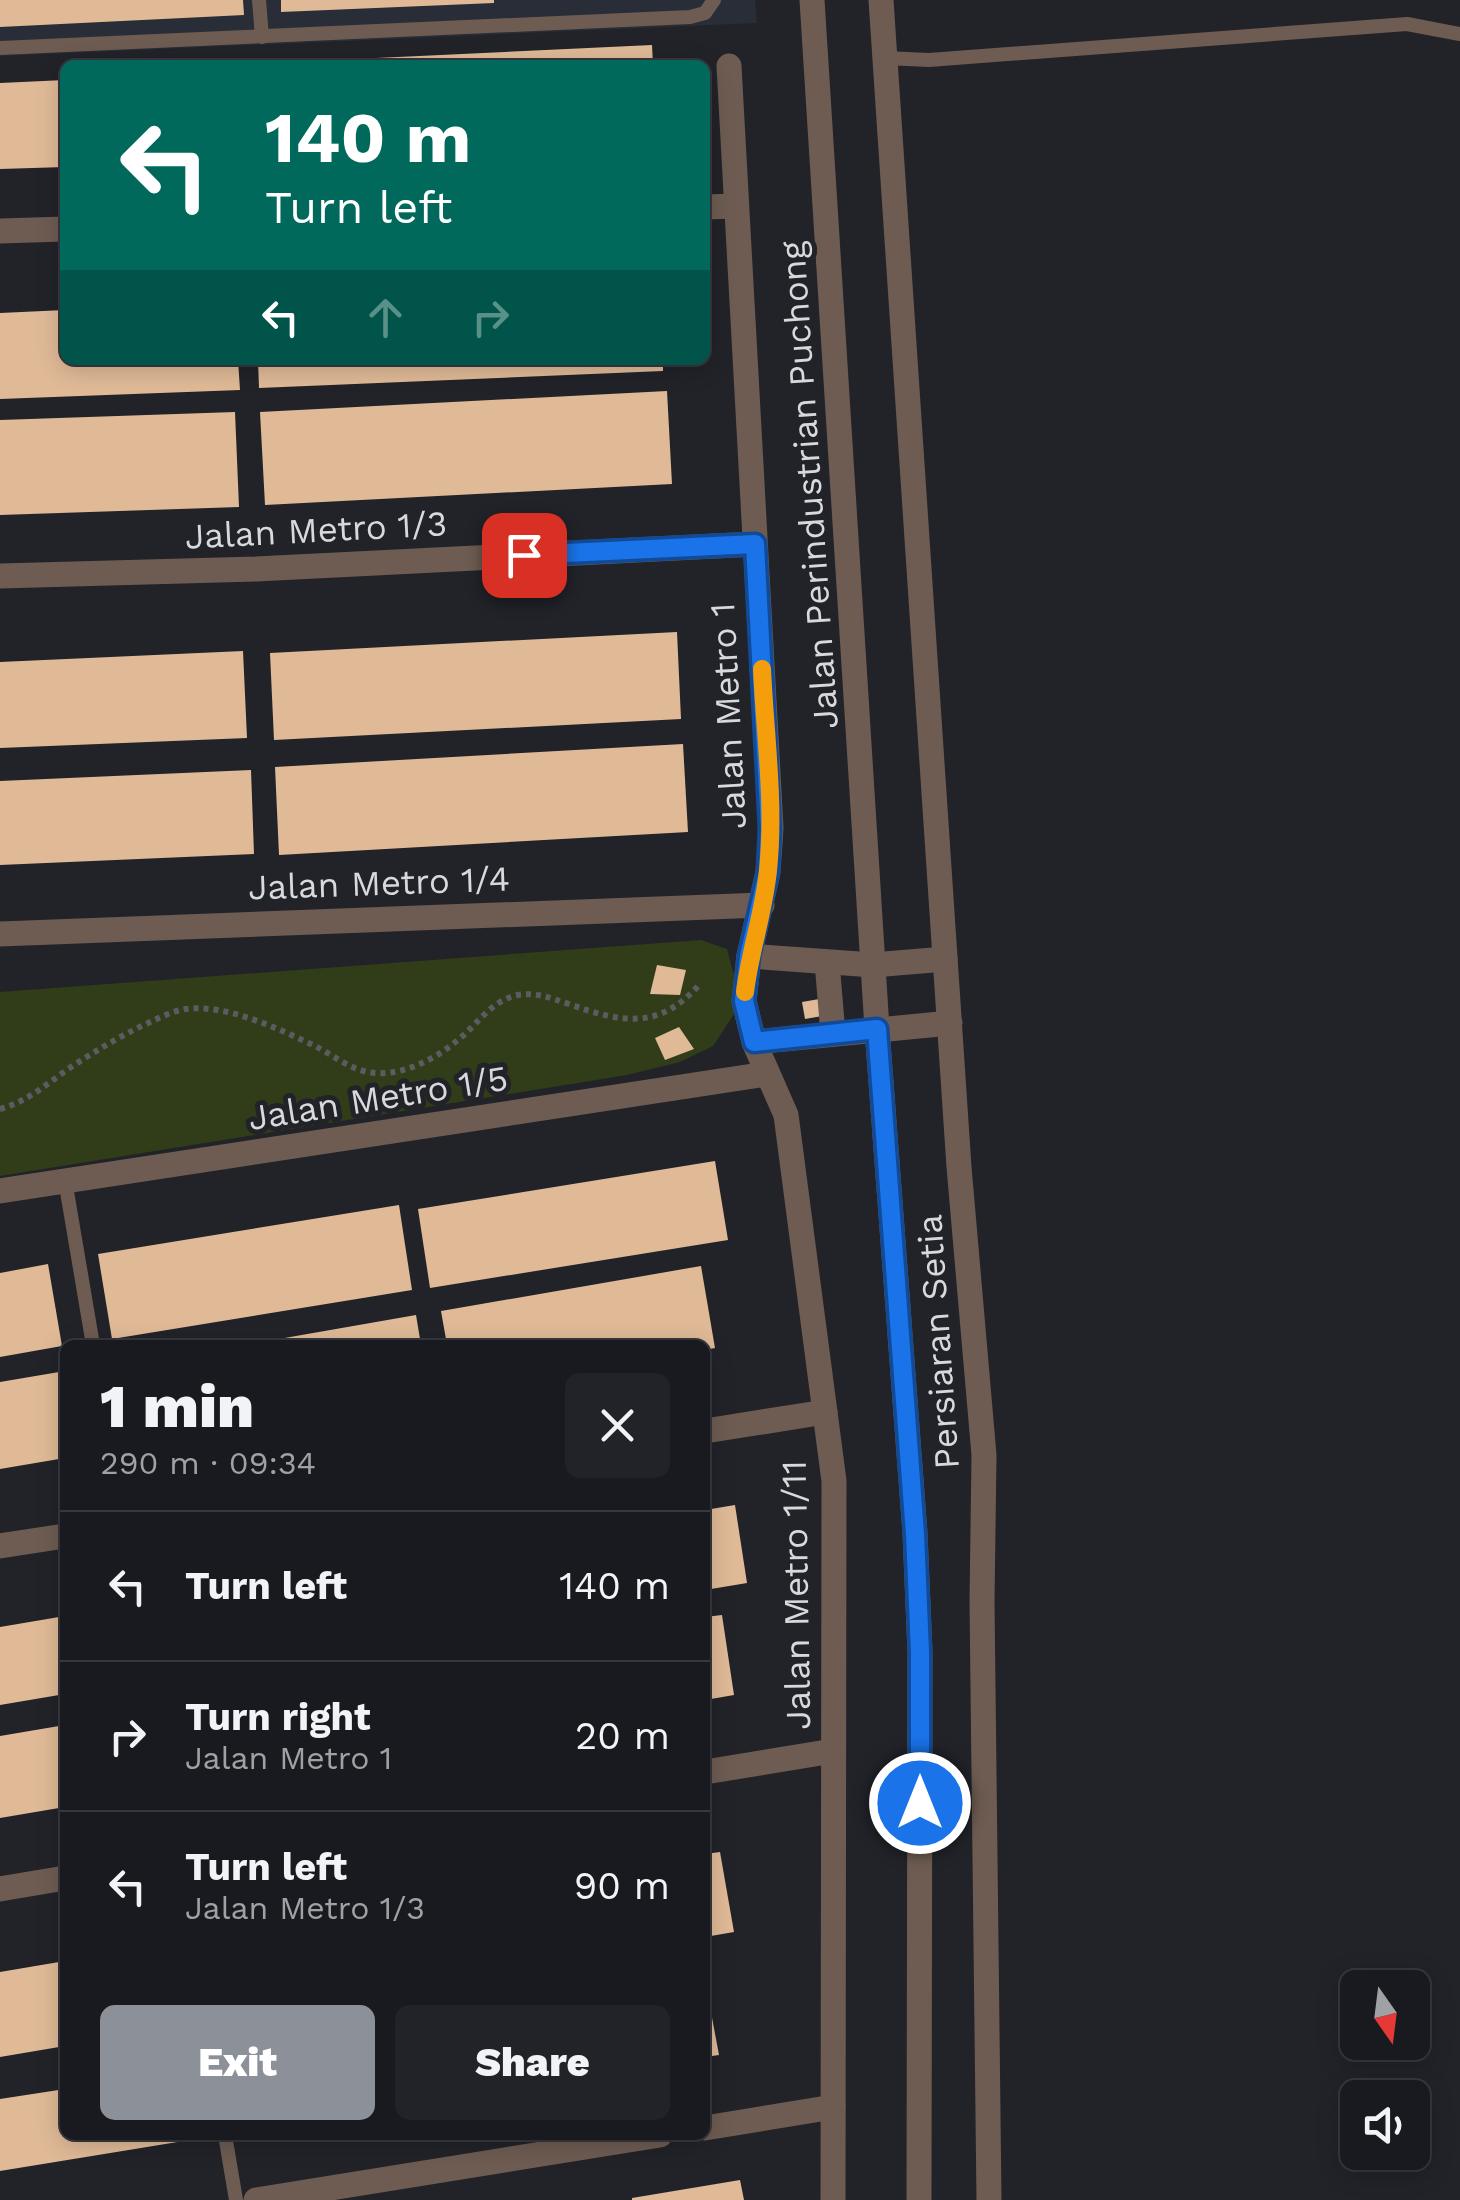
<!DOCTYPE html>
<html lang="en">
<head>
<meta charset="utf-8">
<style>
  :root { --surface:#191a1f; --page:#222328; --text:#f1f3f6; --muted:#9fa1a4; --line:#37383d; --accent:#8c9099 }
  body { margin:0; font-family:"Work Sans",sans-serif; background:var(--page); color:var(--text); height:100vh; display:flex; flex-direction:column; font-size:38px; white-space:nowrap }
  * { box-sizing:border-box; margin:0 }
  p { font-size:32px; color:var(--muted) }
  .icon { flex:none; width:55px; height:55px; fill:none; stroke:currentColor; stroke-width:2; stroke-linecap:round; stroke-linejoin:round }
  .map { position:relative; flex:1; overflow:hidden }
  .side { position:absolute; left:60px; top:1340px; width:650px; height:800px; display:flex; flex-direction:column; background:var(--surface); border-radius:15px; box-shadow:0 5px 25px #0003,0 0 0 2px var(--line) }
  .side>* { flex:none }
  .top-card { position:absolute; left:60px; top:60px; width:650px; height:305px; border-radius:15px; box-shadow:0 5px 25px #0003,0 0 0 2px var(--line); background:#00695c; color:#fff; overflow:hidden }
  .needle { width:65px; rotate:166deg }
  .tools { position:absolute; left:1340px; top:1970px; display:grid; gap:20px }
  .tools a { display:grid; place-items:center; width:90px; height:90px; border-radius:15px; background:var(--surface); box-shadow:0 5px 25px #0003,0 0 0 2px var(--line); font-size:50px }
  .pin { position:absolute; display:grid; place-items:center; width:85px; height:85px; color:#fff; margin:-42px; border-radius:20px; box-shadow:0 5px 15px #0006 }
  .me { position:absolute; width:110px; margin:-55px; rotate:0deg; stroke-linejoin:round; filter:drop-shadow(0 0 8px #0008) }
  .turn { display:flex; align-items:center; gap:35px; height:210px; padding:0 40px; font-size:45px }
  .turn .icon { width:130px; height:130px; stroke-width:2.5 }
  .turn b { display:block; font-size:70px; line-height:85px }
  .lanes { display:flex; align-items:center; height:95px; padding:0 40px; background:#0003; justify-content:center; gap:50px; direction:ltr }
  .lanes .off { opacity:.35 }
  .round { display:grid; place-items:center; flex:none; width:105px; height:105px; border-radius:15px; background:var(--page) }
  .head { display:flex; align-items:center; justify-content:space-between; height:170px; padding:0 40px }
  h1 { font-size:60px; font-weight:800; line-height:75px }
  .button { display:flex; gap:20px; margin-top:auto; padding:20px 40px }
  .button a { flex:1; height:115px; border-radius:15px; background:var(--accent); color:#fff; font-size:40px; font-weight:800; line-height:115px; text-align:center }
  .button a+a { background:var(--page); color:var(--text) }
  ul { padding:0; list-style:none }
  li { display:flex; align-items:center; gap:30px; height:150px; padding:0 40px; border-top:2px solid var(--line) }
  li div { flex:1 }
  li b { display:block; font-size:38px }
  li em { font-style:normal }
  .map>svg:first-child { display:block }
</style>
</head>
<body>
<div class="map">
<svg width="1460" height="2200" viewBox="0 0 1460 2200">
  <rect width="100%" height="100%" fill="#212329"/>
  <!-- built -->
  <polygon fill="#282d37" points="0,0 755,0 757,23 0,56"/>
  <!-- green -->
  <polygon fill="#303d18" points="701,940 727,949 738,991 734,1014 713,1046 680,1062 627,1075 0,1176 0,992"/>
  <!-- building -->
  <g fill="#e0ba97">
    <polygon points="0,0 243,0 244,15 0,27"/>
    <polygon points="281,0 494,0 494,3 281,12"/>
    <polygon points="652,45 653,65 291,65 291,62"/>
    <polygon points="65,80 65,167 0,169 0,83"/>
    <polygon points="65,310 65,360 238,360 240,390 0,399 0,313"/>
    <polygon points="258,360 663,360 663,371 259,388"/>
    <polygon points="667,391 672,484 265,505 260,412"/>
    <polygon points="235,412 239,507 0,515 0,420"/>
    <polygon points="677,632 681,719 274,740 270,653"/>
    <polygon points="243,651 247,738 0,748 0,662"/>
    <polygon points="683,744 688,832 279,855 275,767"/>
    <polygon points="251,770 254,854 0,865 0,781"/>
    <polygon points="657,965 686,970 680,995 650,994"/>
    <polygon points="825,998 828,1015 805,1019 802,1002"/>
    <polygon points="679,1027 694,1049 665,1060 655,1038"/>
    <polygon points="715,1161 728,1240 430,1288 418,1209"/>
    <polygon points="399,1205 412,1290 112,1339 98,1254"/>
    <polygon points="48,1264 62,1346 0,1357 0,1273"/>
    <polygon points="701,1266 715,1348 705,1350 705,1345 447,1345 441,1311"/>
    <polygon points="416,1315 421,1345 256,1345 256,1343"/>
    <polygon points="65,1371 65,1458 0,1469 0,1382"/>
    <polygon points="735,1505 747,1583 705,1590 705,1510"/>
    <polygon points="722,1615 734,1695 705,1700 705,1617"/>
    <polygon points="65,1616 65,1694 0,1705 0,1627"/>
    <polygon points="65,1725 65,1807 0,1818 0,1736"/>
    <polygon points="720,1852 734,1932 705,1937 705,1854"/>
    <polygon points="65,1961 65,2046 0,2057 0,1972"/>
    <polygon points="705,1980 719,2055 705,2057"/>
    <polygon points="65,2089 65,2135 195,2135 196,2139 0,2171 0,2099"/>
    <polygon points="740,2180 744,2200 632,2200 632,2198"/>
  </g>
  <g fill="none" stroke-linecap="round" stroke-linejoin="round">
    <!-- path -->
    <path stroke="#5a5c61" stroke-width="6" stroke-dasharray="5 5" stroke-linecap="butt" d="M0 1109C27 1102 48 1083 71 1067 97 1050 122 1035 150 1022 161 1017 173 1011 185 1009 227 1004 277 1028 315 1046 335 1056 353 1072 376 1073 410 1075 446 1053 470 1029 484 1015 497 999 518 995 537 992 550 998 569 1004 622 1023 659 1030 699 985"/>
    <!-- service -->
    <g stroke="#6e5c52" stroke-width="14">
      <polyline points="259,0 262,37"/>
      <polyline points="0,48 690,17 705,13 714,0"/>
      <polyline points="885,58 929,60 1407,24 1460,34"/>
      <polyline points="65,1180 93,1345"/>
      <polyline points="225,2135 236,2200"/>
    </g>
    <!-- minor -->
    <g stroke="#6e5c52" stroke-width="25">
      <polyline points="729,66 771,828 768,872 749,956 744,1001 754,1042 786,1115 834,1481 833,2200"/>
      <polyline points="705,207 735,206"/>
      <polyline points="0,231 65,229"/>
      <polyline points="0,576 256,569 755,544"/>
      <polyline points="0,934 762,905"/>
      <polyline points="749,956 873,965 945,959"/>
      <polyline points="827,962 833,1034"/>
      <polyline points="754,1042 950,1023"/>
      <polyline points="0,1191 766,1074"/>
      <polyline points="705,1431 825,1412"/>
      <polyline points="0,1546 65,1536"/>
      <polyline points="705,1772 833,1751"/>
      <polyline points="0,1889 65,1878"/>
      <polyline points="705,2128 833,2107"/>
      <polyline points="256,2200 660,2135"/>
    </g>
    <!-- tertiary -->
    <g stroke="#6e5c52" stroke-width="25">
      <polyline points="812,0 877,1029 915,1533 920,1652 919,2200"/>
      <polyline points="881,0 959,1167 984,1455 982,1602 989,2200"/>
    </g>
  </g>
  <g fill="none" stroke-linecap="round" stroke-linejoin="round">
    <!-- route casing -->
    <g stroke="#114b97" stroke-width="25">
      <polyline id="route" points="524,555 755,544 770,828 768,872 749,956 744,1001 754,1042 877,1029 915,1534 920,1652 920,1803"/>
    </g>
    <!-- route -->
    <use href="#route" stroke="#1a73e8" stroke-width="18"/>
    <!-- slow -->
    <path stroke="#f59e0b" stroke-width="18" d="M745 992C750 951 764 912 768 870 775 804 765 735 762 669"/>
  </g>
  <g text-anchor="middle" stroke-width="10" stroke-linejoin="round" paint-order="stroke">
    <!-- street labels -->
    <g font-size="35" fill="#d8d9dd" stroke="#212329">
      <text transform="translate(809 485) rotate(-94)" y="12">Jalan Perindustrian Puchong</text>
      <text transform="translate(316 530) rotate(-3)" y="12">Jalan Metro 1/3</text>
      <text transform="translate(728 716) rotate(-93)" y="12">Jalan Metro 1</text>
      <text transform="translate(379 883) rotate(-2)" y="12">Jalan Metro 1/4</text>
      <text transform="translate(378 1098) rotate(-9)" y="12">Jalan Metro 1/5</text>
      <text transform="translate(938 1342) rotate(-94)" y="12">Persiaran Setia</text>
      <text transform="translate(796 1595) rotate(-91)" y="12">Jalan Metro 1/11</text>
    </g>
  </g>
</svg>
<div class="tools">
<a><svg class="needle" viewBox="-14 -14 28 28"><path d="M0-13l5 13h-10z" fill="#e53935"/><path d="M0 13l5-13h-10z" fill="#9fa1a4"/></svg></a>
<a><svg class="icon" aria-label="sound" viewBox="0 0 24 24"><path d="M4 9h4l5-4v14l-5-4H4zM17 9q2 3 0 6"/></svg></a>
</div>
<div class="pin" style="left:524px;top:555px;background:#d93025"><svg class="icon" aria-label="arrive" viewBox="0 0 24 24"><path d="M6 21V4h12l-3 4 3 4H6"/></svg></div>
<svg class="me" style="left:920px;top:1803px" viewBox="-20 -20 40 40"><circle r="17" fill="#1a73e8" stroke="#fff" stroke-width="3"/><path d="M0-11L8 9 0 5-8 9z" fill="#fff"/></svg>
<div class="top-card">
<div class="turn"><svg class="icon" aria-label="left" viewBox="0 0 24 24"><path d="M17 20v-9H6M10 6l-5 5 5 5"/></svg><div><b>140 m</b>Turn left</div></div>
<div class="lanes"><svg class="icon" aria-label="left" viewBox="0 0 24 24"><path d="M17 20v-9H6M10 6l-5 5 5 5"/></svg><svg class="icon off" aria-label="ahead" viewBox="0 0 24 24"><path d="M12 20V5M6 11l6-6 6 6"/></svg><svg class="icon off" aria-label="right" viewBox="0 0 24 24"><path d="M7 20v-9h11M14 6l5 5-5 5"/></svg></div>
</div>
<section class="side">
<div class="head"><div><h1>1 min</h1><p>290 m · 09:34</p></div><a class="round"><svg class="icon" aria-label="close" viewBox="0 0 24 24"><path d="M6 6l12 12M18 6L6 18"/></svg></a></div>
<ul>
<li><svg class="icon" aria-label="left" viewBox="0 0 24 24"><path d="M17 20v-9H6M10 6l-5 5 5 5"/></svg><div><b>Turn left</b></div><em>140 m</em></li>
<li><svg class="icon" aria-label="right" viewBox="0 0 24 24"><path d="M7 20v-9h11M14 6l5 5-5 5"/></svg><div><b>Turn right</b><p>Jalan Metro 1</p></div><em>20 m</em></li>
<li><svg class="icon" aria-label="left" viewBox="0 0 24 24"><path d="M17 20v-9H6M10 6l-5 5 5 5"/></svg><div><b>Turn left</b><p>Jalan Metro 1/3</p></div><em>90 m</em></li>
</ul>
<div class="button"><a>Exit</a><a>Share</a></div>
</section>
</div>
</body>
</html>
